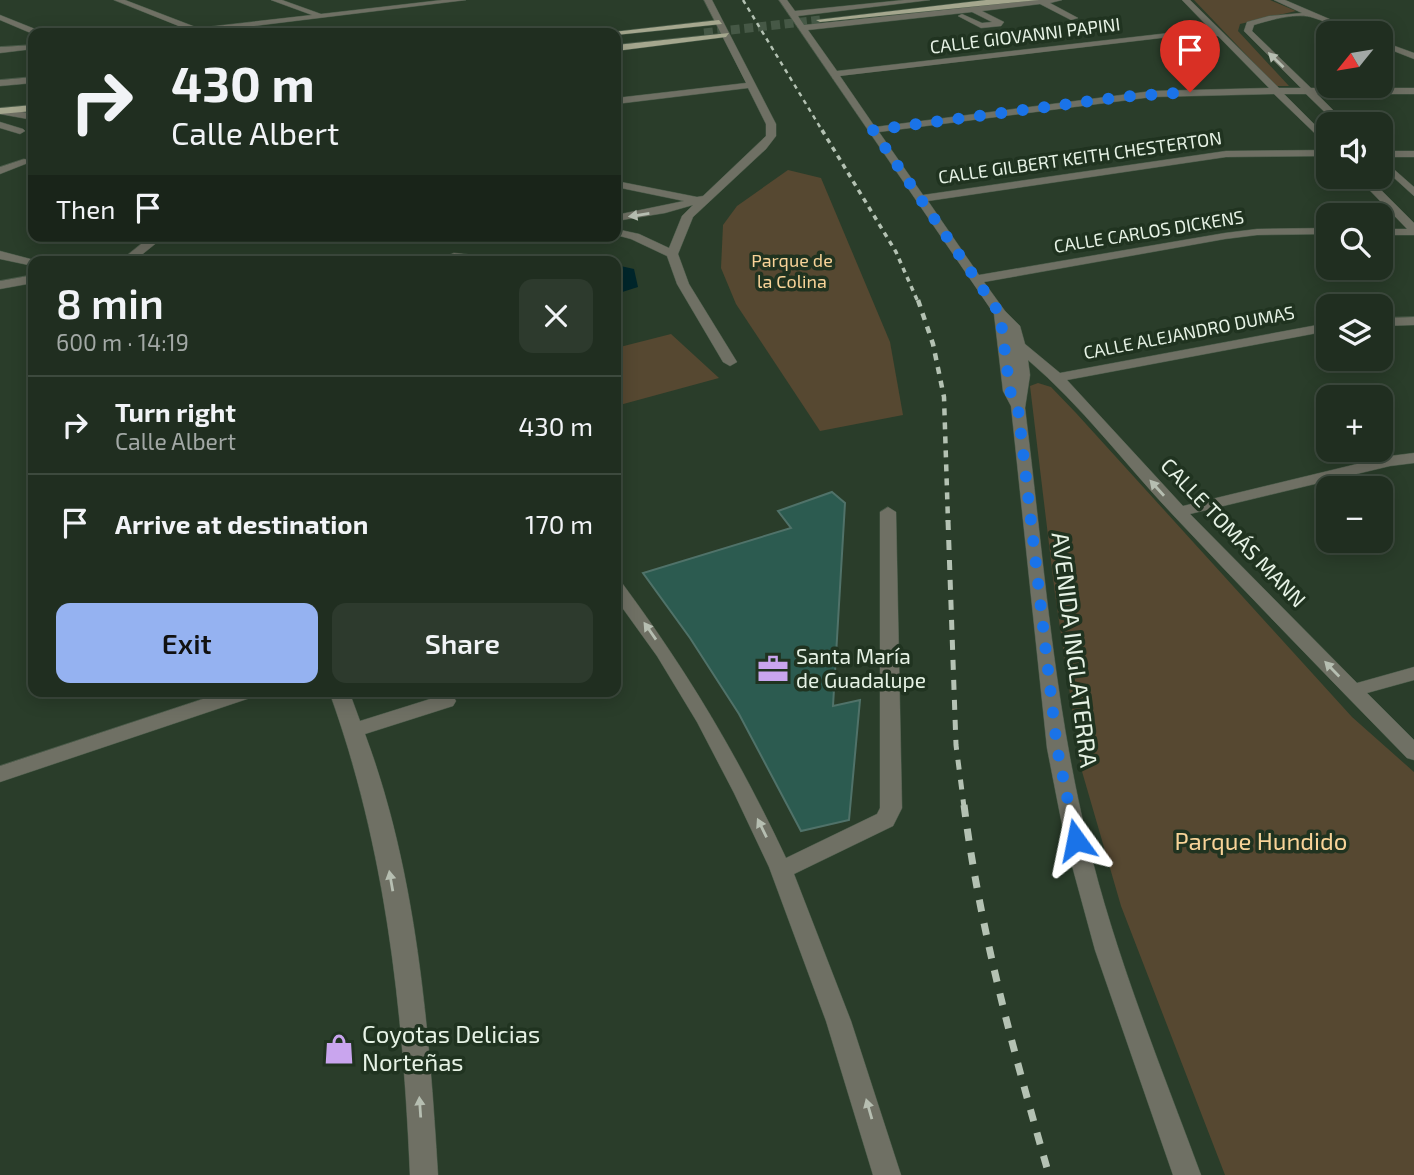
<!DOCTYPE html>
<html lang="en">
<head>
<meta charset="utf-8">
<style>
  :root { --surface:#202e20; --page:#2d3a2d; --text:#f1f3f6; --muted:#a2a8a5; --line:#3d4a3e; --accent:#95b2f1 }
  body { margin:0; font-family:"Exo 2",sans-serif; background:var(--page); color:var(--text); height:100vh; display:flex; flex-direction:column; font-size:26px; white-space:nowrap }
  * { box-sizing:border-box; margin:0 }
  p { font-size:23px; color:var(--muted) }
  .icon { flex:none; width:38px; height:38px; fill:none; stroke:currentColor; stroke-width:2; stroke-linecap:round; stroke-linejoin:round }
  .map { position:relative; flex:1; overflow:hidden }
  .side { position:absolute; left:28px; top:256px; width:593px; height:441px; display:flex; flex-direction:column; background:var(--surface); border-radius:14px; box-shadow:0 4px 18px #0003,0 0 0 2px var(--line) }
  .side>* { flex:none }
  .hud { position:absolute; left:28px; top:28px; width:593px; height:214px; border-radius:14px; box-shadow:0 4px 18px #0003,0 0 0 2px var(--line); background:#202e20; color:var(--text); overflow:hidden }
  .needle { width:46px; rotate:240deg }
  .tools { position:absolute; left:1316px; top:21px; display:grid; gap:14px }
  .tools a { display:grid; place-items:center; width:77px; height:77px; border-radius:14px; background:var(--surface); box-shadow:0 4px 18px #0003,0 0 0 2px var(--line); font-size:35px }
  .pin { position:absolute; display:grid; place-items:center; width:60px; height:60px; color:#fff; margin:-72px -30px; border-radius:50% 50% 50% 0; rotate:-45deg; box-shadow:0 0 7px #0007 }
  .pin .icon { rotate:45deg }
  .me { position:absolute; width:77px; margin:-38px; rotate:348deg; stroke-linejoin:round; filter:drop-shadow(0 0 5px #0008) }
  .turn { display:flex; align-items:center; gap:24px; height:147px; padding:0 28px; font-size:32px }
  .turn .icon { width:91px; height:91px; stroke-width:2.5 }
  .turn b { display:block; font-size:49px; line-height:60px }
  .then { display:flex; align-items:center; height:66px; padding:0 28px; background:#0003; gap:14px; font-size:26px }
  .round { display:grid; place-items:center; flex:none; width:74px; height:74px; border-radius:14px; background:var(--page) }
  .summary { display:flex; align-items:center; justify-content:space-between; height:119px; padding:0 28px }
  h1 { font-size:42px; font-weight:600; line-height:52px }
  .action { display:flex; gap:14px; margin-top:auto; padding:14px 28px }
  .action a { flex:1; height:80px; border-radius:14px; background:var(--accent); color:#111; font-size:28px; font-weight:600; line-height:80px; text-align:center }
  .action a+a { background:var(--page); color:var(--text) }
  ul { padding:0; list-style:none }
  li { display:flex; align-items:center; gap:21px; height:98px; padding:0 28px; border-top:2px solid var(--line) }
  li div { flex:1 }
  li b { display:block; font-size:26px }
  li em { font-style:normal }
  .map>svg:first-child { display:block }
</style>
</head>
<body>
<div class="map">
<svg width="1414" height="1175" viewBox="0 0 1414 1175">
  <rect width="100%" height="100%" fill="#2a3d2a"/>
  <!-- green -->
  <g fill="#564831">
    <polygon points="1194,0 1270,0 1296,11 1240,24 1238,31 1289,86 1276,86"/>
    <polygon points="788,170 821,178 890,342 903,415 820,431 736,304 721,268 723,225 737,206"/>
    <polygon points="671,334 719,378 616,406 616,348"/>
    <polygon points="1038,383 1051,387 1076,413 1352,717 1414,772 1414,1175 1225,1175 1121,906 1081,768 1055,594 1030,386"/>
  </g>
  <!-- water -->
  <polygon fill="#00262b" points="616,265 634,269 638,287 616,294"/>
  <!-- building -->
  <polygon fill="#2c5b50" stroke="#507269" stroke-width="2" points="832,492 845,503 833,706 860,700 849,820 801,831 739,714 690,638 643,573 791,528 778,511"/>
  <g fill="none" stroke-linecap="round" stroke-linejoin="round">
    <!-- major-tunnel -->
    <polyline stroke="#465846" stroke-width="9" stroke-dasharray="9 4.5" stroke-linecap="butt" points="704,33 820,20"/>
    <!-- minor casing -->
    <g stroke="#485a48" stroke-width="1">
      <g id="minor">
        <polygon points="114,0 125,0 198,28 312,15 271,0 282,0 321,14 442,0 466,0 196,33 173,33 186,29"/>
        <polygon points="704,0 712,0 776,124 776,136 766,149 693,217 678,254 689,284 737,362 730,366 723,362 677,284 667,256 631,239 616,235 616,229 639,234 669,248 682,216 693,205 665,213 616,221 616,215 684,201 616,187 616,181 697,197 703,196 766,136 766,124 748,88 616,104 616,98 746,83"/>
        <path d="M779 0H787L795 11 904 0H930L798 16 804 25 1037 0H1062L1050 3 1078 18 1071 20 1040 4 982 11 1004 22 1001 26 981 28 958 16 962 14 982 23 992 22 972 12 808 30 837 71 1178 32H1213L1182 0H1190L1279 88H1301L1244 31 1247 22 1269 16 1302 13 1274 0H1285L1362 33C1345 34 1331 23 1314 18 1298 12 1270 20 1254 25L1252 31 1311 88H1414V94H1317L1347 124H1337L1306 94H1284L1328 138V146L1274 94 1152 97 879 132 923 195 1226 151 1328 150V156L1226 157 928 201 979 275 1225 233 1257 229 1328 228V234L1257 235 1225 239 984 282 1005 311 1020 326 1025 344 1060 373 1328 323V331L1067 380 1183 506 1390 456 1414 453V463L1390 466 1190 514 1357 683 1414 667V680L1367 693 1414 740V760L1407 758C1329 678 1251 598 1174 516 1125 464 1082 406 1028 360L1030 375 1025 408C1043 551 1053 698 1087 838 1114 953 1160 1064 1201 1175H1173L1095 950 1065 840 1047 748 1011 406 1003 391 994 314ZM1178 36H1218L1269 88 1152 91 875 127 840 76Z"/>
        <polygon points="0,15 40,31 41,33 33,34 0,20"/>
        <polygon points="425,28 431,28 434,33 426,33"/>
        <polygon points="1381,41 1414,53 1414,59 1381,46"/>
        <polygon points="33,45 33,49 0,53 0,47"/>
        <polygon points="33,77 33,83 0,86 0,80"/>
        <polygon points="0,108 33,114 33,120 0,114"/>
        <polygon points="0,122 23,129 25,131 20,134 0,128"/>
        <rect x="1381" y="151" width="33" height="6"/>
        <polygon points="1381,158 1414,187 1414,196 1381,166"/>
        <polygon points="24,159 33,161 0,174 0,167"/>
        <polygon points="1357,177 1368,177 1414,223 1414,235 1381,235 1381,229 1407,229"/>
        <polygon points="151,236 165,236 134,261 120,261"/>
        <polygon points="0,251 38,261 33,261 33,266 0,259"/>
        <polygon points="454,253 493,257 499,261 436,261"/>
        <polygon points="33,275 33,283 0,289 0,281"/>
        <polygon points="1414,317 1414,325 1381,326 1381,318"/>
        <path d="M888 507 896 512 902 808 893 826 794 874 851 1021 901 1175H873L826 1021 769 867 734 793 697 722 657 656 616 599V581L622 583C688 672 739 758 786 858L877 814 880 808V512Z"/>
        <polygon points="227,691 258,691 256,696 0,782 0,766"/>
        <path d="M329 691H349L360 721 446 694 453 696 456 701 453 706 365 734C417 873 429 1028 438 1175H410C403 1010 386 848 329 691Z"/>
      </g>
    </g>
    <!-- major casing -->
    <g stroke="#485a48" stroke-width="1">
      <g id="major">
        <polygon points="986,0 1039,0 820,22 816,20"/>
        <polygon points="719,20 722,24 616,35 604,33"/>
        <polygon points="729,33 726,37 616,51 616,45"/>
        <polygon points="33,105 33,111 0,114 0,108"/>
      </g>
    </g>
    <!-- minor -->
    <use href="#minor" fill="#6f7064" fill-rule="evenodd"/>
    <!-- major -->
    <use href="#major" fill="#a5a78e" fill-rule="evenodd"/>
    <!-- rail-far4 -->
    <polyline stroke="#b4c2b3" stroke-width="2.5" stroke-dasharray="4.5 4.5" stroke-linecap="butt" points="743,0 823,132"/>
    <!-- rail-far3 -->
    <polyline stroke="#b4c2b3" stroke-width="3.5" stroke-dasharray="5 5" stroke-linecap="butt" points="822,130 896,252 918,302"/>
    <!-- rail-far2 -->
    <polyline stroke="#b4c2b3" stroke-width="4.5" stroke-dasharray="7 7" stroke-linecap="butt" points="918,300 933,344 944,397 948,522"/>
    <!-- rail-far1 -->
    <polyline stroke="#b4c2b3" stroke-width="5" stroke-dasharray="10 10" stroke-linecap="butt" points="948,520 956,745 964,807"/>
    <!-- rail -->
    <path stroke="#b4c2b3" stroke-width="7" stroke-dasharray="12 12" stroke-linecap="butt" d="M964 805C980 931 1014 1053 1049 1175"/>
  </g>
  <!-- one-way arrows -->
  <defs><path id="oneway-solid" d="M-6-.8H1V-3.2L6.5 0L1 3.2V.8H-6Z" transform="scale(1.75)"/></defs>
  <g fill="#b6beb1">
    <use href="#oneway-solid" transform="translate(1276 60) rotate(-136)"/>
    <use href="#oneway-solid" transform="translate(639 215) rotate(171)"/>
    <use href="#oneway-solid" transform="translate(1157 488) rotate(-132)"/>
    <use href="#oneway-solid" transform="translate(650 631) rotate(-125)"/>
    <use href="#oneway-solid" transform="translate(1332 669) rotate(-134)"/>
    <use href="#oneway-solid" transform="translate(762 828) rotate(-116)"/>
    <use href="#oneway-solid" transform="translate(391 881) rotate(-100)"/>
    <use href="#oneway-solid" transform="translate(420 1107) rotate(-94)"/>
    <use href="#oneway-solid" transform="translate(869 1109) rotate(-106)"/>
  </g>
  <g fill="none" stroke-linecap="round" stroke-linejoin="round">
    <!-- route -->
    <polyline stroke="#1a73e8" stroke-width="12" stroke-dasharray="0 21.6" points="1076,840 1057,748 1018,408 1010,391 1000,314 873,130 1121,97 1190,92"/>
  </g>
  <!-- icons -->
  <defs>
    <g id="office-bare" transform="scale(2.415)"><path d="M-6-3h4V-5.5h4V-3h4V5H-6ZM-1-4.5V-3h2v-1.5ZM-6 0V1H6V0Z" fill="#c9a5ee" stroke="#203320" stroke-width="2.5" paint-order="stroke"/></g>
    <g id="shop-bare" transform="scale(2.415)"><path d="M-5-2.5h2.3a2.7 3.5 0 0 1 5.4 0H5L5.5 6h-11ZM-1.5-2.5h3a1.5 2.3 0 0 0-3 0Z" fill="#c9a5ee" stroke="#203320" stroke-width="2.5" paint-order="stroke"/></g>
  </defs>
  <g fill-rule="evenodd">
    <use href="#office-bare" x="773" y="669"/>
    <use href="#shop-bare" x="339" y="1049"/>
  </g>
  <g text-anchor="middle" stroke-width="7" stroke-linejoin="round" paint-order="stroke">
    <!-- far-street labels -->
    <g font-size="18" fill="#e6f2e5" stroke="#203320">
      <text transform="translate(1025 36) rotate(-7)" y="6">CALLE GIOVANNI PAPINI</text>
      <text transform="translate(1080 158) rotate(-8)" y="6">CALLE GILBERT KEITH CHESTERTON</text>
      <text transform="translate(1149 232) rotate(-9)" y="6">CALLE CARLOS DICKENS</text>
      <text transform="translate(1189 333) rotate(-11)" y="6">CALLE ALEJANDRO DUMAS</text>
    </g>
    <!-- far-park labels -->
    <g font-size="18" fill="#f8d398" stroke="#203320">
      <text x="792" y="267">Parque de<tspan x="792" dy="21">la Colina</tspan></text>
    </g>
    <!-- street labels -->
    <g font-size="21" fill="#e6f2e5" stroke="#203320">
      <text transform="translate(1233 533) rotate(46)" y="7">CALLE TOMÁS MANN</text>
    </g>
    <!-- poi labels -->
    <g font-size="21" fill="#e6f2e5" stroke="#203320" text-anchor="start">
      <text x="796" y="664">Santa María<tspan x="796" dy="24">de Guadalupe</tspan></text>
    </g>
    <!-- near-street labels -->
    <g font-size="24" fill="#e6f2e5" stroke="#203320">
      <text transform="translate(1074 650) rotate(83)" y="8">AVENIDA INGLATERRA</text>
    </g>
    <!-- near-park labels -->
    <g font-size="24" fill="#f8d398" stroke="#203320">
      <text x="1261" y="850">Parque Hundido</text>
    </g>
    <!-- near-poi labels -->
    <g font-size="24" fill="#e6f2e5" stroke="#203320" text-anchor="start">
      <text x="362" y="1043">Coyotas Delicias<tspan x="362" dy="28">Norteñas</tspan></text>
    </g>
  </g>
</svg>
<div class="tools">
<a><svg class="needle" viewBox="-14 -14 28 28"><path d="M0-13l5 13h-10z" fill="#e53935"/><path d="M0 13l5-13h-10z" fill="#a2a8a5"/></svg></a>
<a><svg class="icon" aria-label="sound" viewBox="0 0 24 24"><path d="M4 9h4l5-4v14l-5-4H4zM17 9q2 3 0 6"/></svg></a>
<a><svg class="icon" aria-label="search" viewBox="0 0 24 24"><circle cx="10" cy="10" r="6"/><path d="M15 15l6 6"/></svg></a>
<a><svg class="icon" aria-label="layers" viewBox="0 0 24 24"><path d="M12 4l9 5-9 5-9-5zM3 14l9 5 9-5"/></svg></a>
<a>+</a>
<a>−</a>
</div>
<div class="pin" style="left:1190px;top:92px;background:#d93025"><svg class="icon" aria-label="arrive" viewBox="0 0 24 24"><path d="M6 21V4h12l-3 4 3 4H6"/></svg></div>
<svg class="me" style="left:1076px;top:840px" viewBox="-20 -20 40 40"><path d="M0-17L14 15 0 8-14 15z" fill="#1a73e8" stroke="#fff" stroke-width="4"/></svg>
<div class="hud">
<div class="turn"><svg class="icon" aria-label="right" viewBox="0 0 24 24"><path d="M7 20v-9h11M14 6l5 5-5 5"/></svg><div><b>430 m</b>Calle Albert</div></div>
<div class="then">Then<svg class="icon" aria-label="arrive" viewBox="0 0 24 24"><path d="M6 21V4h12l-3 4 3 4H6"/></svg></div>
</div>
<section class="side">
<div class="summary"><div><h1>8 min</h1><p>600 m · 14:19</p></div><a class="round"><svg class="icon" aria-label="close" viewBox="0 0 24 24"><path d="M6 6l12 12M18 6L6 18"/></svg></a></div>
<ul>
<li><svg class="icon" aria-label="right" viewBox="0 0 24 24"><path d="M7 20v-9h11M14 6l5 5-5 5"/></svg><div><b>Turn right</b><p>Calle Albert</p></div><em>430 m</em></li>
<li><svg class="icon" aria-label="arrive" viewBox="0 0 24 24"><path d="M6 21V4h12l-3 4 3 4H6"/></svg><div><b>Arrive at destination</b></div><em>170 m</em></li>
</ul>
<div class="action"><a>Exit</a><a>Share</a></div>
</section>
</div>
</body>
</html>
